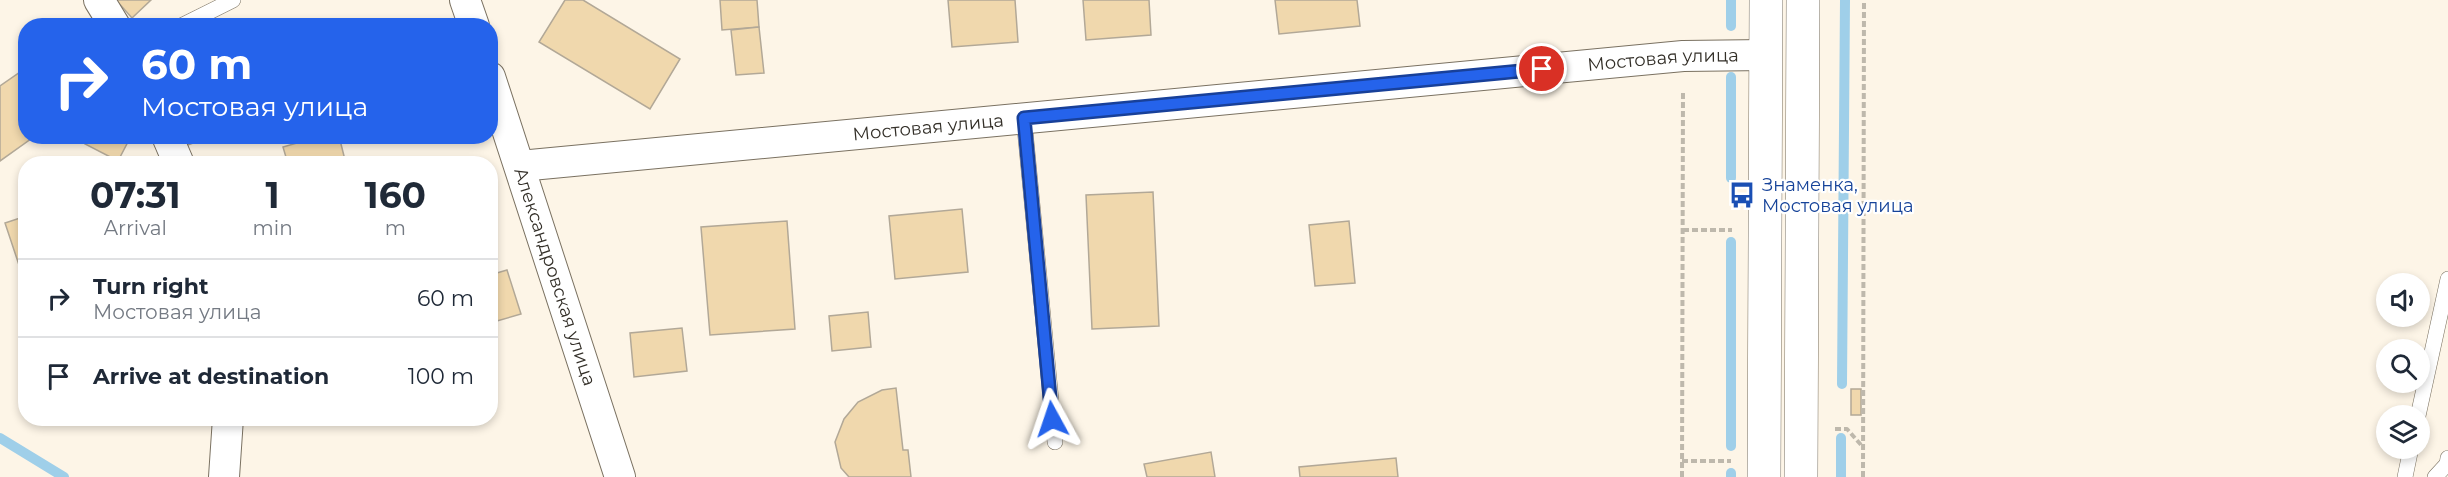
<!DOCTYPE html>
<html lang="en">
<head>
<meta charset="utf-8">
<style>
  :root { --surface:#fff; --page:#f6f6f7; --text:#1f2937; --muted:#747a83; --line:#e0e1e3 }
  body { margin:0; font-family:Montserrat,sans-serif; background:var(--page); color:var(--text); height:100vh; display:flex; flex-direction:column; font-size:22px; white-space:nowrap }
  * { box-sizing:border-box; margin:0 }
  p { font-size:20px; color:var(--muted) }
  .icon { flex:none; width:33px; height:33px; fill:none; stroke:currentColor; stroke-width:2; stroke-linecap:round; stroke-linejoin:round }
  .map { position:relative; flex:1; overflow:hidden }
  .side { position:absolute; left:18px; top:156px; width:480px; height:270px; display:flex; flex-direction:column; background:var(--surface); border-radius:24px; box-shadow:0 3px 9px #0003 }
  .side>* { flex:none }
  .banner { position:absolute; left:18px; top:18px; width:480px; height:126px; border-radius:24px; box-shadow:0 3px 9px #0003; background:#2563eb; color:#fff; overflow:hidden }
  .fabs { position:absolute; left:2376px; top:273px; display:grid; gap:12px }
  .fabs a { display:grid; place-items:center; width:54px; height:54px; border-radius:50%; background:var(--surface); box-shadow:0 3px 9px #0003; font-size:30px }
  .pin { position:absolute; display:grid; place-items:center; width:51px; height:51px; color:#fff; margin:-26px; border:3px solid #fff; border-radius:50%; box-shadow:0 2px 6px #0007 }
  .me { position:absolute; width:66px; margin:-33px; rotate:355deg; stroke-linejoin:round; filter:drop-shadow(0 0 4px #0008) }
  .turn { display:flex; align-items:center; gap:21px; height:126px; padding:0 24px; font-size:27px }
  .turn .icon { width:78px; height:78px; stroke-width:2.5 }
  .turn b { display:block; font-size:42px; line-height:51px }
  .eta { display:flex; justify-content:space-evenly; align-items:center; height:102px; text-align:center }
  .eta b { font-size:36px; font-weight:700; line-height:42px }
  ul { padding:0; list-style:none }
  li { display:flex; align-items:center; gap:18px; height:78px; padding:0 24px; border-top:2px solid var(--line) }
  li div { flex:1 }
  li b { display:block; font-size:22px }
  li em { font-style:normal }
  .map>svg:first-child { display:block }
</style>
</head>
<body>
<div class="map">
<svg width="2448" height="477" viewBox="0 0 2448 477">
  <rect width="100%" height="100%" fill="#fdf5e7"/>
  <g fill="none" stroke-linecap="round" stroke-linejoin="round">
    <!-- stream -->
    <g stroke="#9fcfe9" stroke-width="10">
      <polyline points="1731,26 1731,0"/>
      <polyline points="1731,77 1731,178"/>
      <polyline points="1842,384 1845,0"/>
      <polyline points="0,438 64,477"/>
      <polyline points="1841,438 1841,477"/>
      <polyline points="1731,446 1731,242"/>
      <polyline points="1731,477 1731,473"/>
    </g>
  </g>
  <!-- building -->
  <g fill="#f0d8ad" stroke="#b2a897" stroke-width="1.5">
    <polygon points="116,0 151,0 132,18"/>
    <polygon points="565,0 583,0 680,59 650,109 539,42"/>
    <polygon points="720,0 757,0 759,27 722,30"/>
    <polygon points="948,0 1015,0 1018,42 952,47"/>
    <polygon points="1083,0 1149,0 1151,35 1086,40"/>
    <polygon points="1275,0 1357,0 1360,26 1279,34"/>
    <polygon points="759,27 764,73 736,75 731,30"/>
    <polygon points="26,68 26,136 35,136 0,161 0,86"/>
    <polygon points="89,136 131,136 118,161 85,144"/>
    <polygon points="173,136 212,136 177,149"/>
    <polygon points="321,136 339,136 346,164 288,164 283,147"/>
    <polygon points="1153,192 1159,326 1092,329 1086,195"/>
    <polygon points="962,209 968,272 895,279 889,216"/>
    <polygon points="26,216 26,286 5,223"/>
    <polygon points="787,221 795,329 710,335 701,227"/>
    <polygon points="1349,221 1355,283 1315,286 1309,225"/>
    <polygon points="507,270 521,314 490,323 490,275"/>
    <polygon points="868,312 871,347 832,351 829,316"/>
    <polygon points="682,328 687,371 634,377 630,333"/>
    <polygon points="896,388 903,450 908,450 911,477 849,477 841,468 835,442 844,419 858,402 882,390"/>
    <rect x="1851" y="389" width="10" height="26"/>
    <polygon points="1211,452 1215,477 1147,477 1144,464"/>
    <polygon points="1396,458 1398,477 1300,477 1299,467"/>
  </g>
  <g fill="none" stroke-linecap="round" stroke-linejoin="round">
    <!-- service casing -->
    <g stroke="#7a7161" stroke-width="16">
      <g id="service">
        <polyline points="181,26 233,0"/>
        <polyline points="1024,119 1055,442"/>
        <polyline points="2418,416 2448,279"/>
        <polyline points="2405,477 2411,448"/>
        <polyline points="2435,477 2447,464 2448,458"/>
      </g>
    </g>
    <!-- minor casing -->
    <g stroke="#7a7161" stroke-width="32">
      <g id="minor">
        <polyline points="99,0 115,26"/>
        <polyline points="465,0 474,26"/>
        <path id="s1" d="M490 77 620 477"/>
        <polyline points="167,136 179,164"/>
        <path id="s2" d="M520 166 1683 56 1765 55"/>
        <polyline points="224,477 228,418"/>
      </g>
    </g>
    <!-- primary casing -->
    <g stroke="#7a7161" stroke-width="34">
      <g id="primary">
        <polyline points="1764,477 1766,0"/>
        <polyline points="1801,477 1803,0"/>
      </g>
    </g>
    <!-- path -->
    <g stroke="#beb8ac" stroke-width="4" stroke-dasharray="6 3" stroke-linecap="butt">
      <polyline points="1683,230 1732,230"/>
      <polyline points="1835,429 1847,429 1862,446"/>
      <polyline points="1682,461 1731,461"/>
      <polyline points="1682,477 1683,90"/>
      <polyline points="1863,477 1864,0"/>
    </g>
    <!-- service -->
    <use href="#service" stroke="#fff" stroke-width="15"/>
    <!-- minor -->
    <use href="#minor" stroke="#fff" stroke-width="30"/>
    <!-- primary -->
    <use href="#primary" stroke="#fff" stroke-width="33"/>
  </g>
  <g fill="none" stroke-linecap="round" stroke-linejoin="round">
    <!-- route casing -->
    <g stroke="#184099" stroke-width="15">
      <polyline id="route" points="1052,419 1024,118 1542,69"/>
    </g>
    <!-- route -->
    <use href="#route" stroke="#2563eb" stroke-width="10"/>
  </g>
  <!-- icons -->
  <defs>
    <g id="bus-bare" transform="scale(2.07)"><path d="M-5-6H5V4H4V6H2V4H-2V6H-4V4H-5ZM-3.5-4V0h7V-4ZM-3.5 1.2v1.5H-2V1.2ZM2 1.2v1.5H3.5V1.2Z" fill="#1a4fb4" stroke="#fff" stroke-width="2.5" paint-order="stroke"/></g>
  </defs>
  <g fill-rule="evenodd">
    <use href="#bus-bare" x="1742" y="195"/>
  </g>
  <g text-anchor="middle" stroke-width="4.5" stroke-linejoin="round" paint-order="stroke">
    <!-- street labels -->
    <g font-size="18" fill="#332f28" stroke="#fff">
      <text dy="6" stroke="none"><textPath href="#s2" startOffset="1148">Мостовая улица</textPath></text>
      <text dy="6" stroke="none"><textPath href="#s2" startOffset="410">Мостовая улица</textPath></text>
      <text dy="6" stroke="none"><textPath href="#s1" startOffset="210">Александровская улица</textPath></text>
    </g>
    <!-- transit labels -->
    <g font-size="18" fill="#164399" stroke="#fff" text-anchor="start">
      <text x="1762" y="191">Знаменка,<tspan x="1762" dy="21">Мостовая улица</tspan></text>
    </g>
  </g>
</svg>
<div class="fabs">
<a><svg class="icon" aria-label="sound" viewBox="0 0 24 24"><path d="M4 9h4l5-4v14l-5-4H4zM17 9q2 3 0 6"/></svg></a>
<a><svg class="icon" aria-label="search" viewBox="0 0 24 24"><circle cx="10" cy="10" r="6"/><path d="M15 15l6 6"/></svg></a>
<a><svg class="icon" aria-label="layers" viewBox="0 0 24 24"><path d="M12 4l9 5-9 5-9-5zM3 14l9 5 9-5"/></svg></a>
</div>
<div class="pin" style="left:1542px;top:69px;background:#d93025"><svg class="icon" aria-label="arrive" viewBox="0 0 24 24"><path d="M6 21V4h12l-3 4 3 4H6"/></svg></div>
<svg class="me" style="left:1052px;top:419px" viewBox="-20 -20 40 40"><path d="M0-17L14 15 0 8-14 15z" fill="#2563eb" stroke="#fff" stroke-width="4"/></svg>
<div class="banner">
<div class="turn"><svg class="icon" aria-label="right" viewBox="0 0 24 24"><path d="M7 20v-9h11M14 6l5 5-5 5"/></svg><div><b>60 m</b>Мостовая улица</div></div>
</div>
<section class="side">
<div class="eta">
<div><b>07:31</b><p>Arrival</p></div>
<div><b>1</b><p>min</p></div>
<div><b>160</b><p>m</p></div>
</div>
<ul>
<li><svg class="icon" aria-label="right" viewBox="0 0 24 24"><path d="M7 20v-9h11M14 6l5 5-5 5"/></svg><div><b>Turn right</b><p>Мостовая улица</p></div><em>60 m</em></li>
<li><svg class="icon" aria-label="arrive" viewBox="0 0 24 24"><path d="M6 21V4h12l-3 4 3 4H6"/></svg><div><b>Arrive at destination</b></div><em>100 m</em></li>
</ul>
</section>
</div>
</body>
</html>
